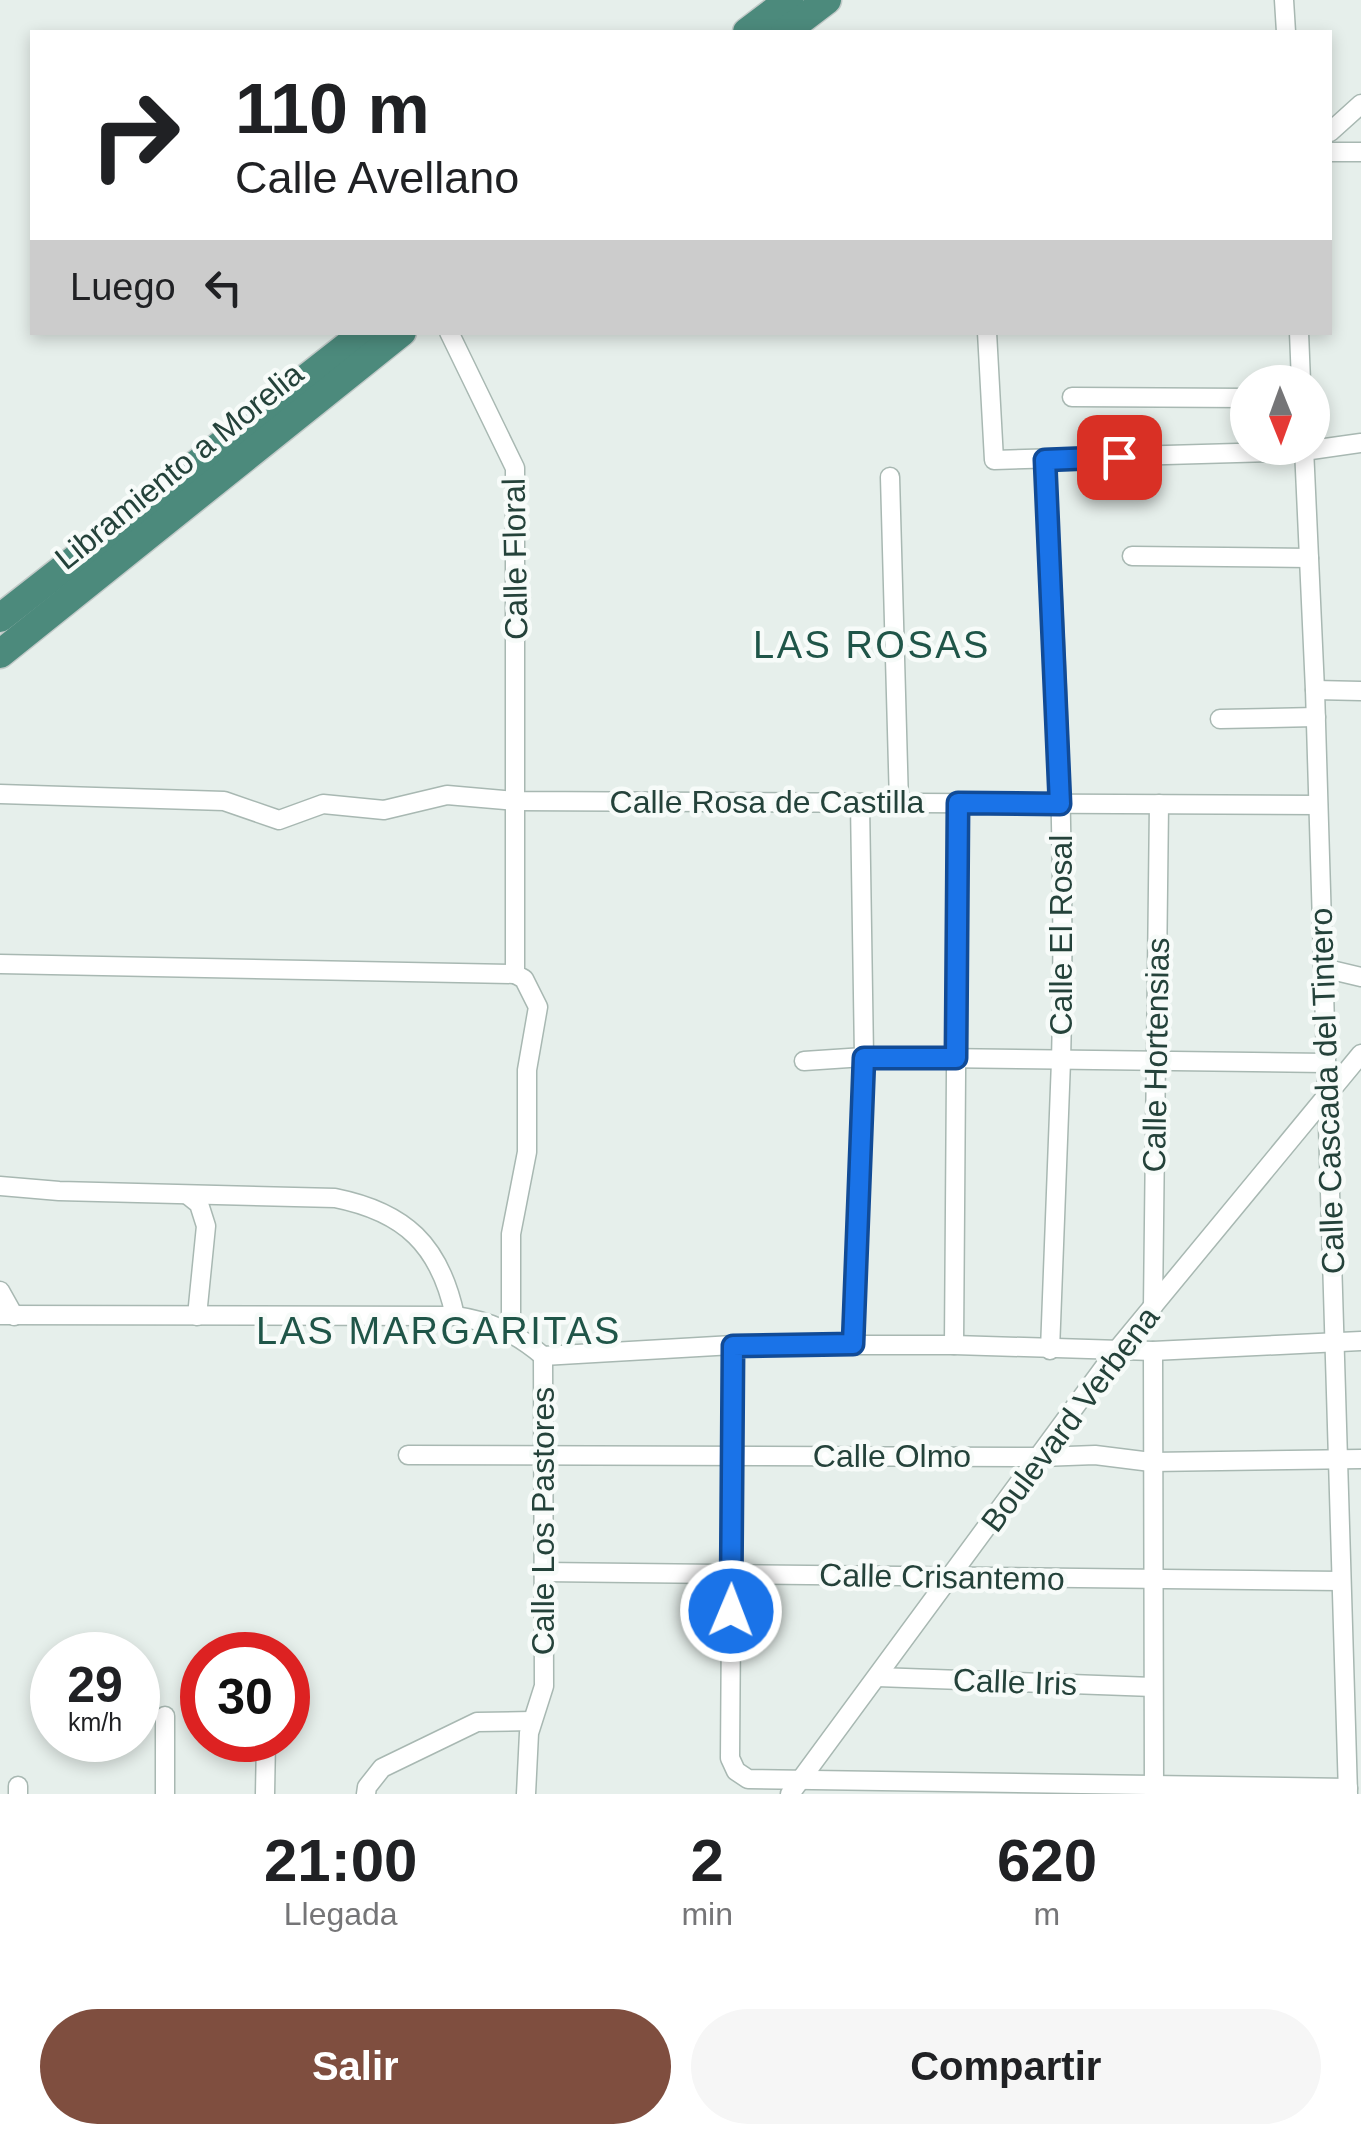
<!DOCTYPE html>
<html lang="es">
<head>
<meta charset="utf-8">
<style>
  :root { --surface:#fff; --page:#f6f6f6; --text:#202124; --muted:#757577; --accent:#7f4e3f }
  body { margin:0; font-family:Helvetica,sans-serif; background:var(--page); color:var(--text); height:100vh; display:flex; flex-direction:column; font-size:38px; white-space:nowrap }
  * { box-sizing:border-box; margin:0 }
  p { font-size:32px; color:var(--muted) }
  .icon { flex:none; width:55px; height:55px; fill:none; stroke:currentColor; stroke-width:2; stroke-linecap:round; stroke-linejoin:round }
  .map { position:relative; height:1794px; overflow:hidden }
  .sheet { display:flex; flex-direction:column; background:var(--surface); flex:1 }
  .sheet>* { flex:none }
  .top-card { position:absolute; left:30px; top:30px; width:1302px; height:305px; border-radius:0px; box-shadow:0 5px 15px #0003; background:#fff; color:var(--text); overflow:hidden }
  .needle { width:65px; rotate:179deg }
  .tools { position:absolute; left:1230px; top:365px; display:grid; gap:20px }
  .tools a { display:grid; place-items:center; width:100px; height:100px; border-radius:50%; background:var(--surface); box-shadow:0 5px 15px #0003; font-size:50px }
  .speed { position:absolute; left:30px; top:1632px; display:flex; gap:20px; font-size:50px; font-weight:700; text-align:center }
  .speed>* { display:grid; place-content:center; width:130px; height:130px; border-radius:50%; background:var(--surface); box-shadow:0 5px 15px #0003; line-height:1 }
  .speed small { font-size:25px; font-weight:400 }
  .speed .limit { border:15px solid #d22; background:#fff; color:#111 }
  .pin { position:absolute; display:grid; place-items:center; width:85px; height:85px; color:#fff; margin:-42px; border-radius:20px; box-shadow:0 5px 15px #0006 }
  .me { position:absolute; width:110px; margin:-55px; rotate:1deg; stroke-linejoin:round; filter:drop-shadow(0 0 8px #0008) }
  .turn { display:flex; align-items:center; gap:35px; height:210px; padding:0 40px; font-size:45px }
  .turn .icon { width:130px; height:130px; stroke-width:2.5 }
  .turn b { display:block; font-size:70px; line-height:85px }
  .then { display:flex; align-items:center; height:95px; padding:0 40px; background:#0003; gap:20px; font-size:38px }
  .eta { display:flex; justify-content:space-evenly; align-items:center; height:170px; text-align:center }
  .eta b { font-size:60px; font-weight:700; line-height:70px }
  .button { display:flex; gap:20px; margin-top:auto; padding:20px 40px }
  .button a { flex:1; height:115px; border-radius:60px; background:var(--accent); color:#fff; font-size:40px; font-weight:700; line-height:115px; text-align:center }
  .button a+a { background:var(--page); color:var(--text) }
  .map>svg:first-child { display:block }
</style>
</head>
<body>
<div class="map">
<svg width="1361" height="1794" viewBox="0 0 1361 1794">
  <rect width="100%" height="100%" fill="#e6efeb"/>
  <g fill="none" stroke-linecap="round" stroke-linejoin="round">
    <!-- minor casing -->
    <g stroke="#a8b8b2" stroke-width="21">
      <g id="minor">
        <polyline points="1284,0 1286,32"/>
        <polyline points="1330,132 1361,104"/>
        <polyline points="1330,152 1361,152"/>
        <polyline points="449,332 515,468 515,974 524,979 538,1007 527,1070 527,1152 511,1234 511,1332"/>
        <polyline points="987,332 994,460 1304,451 1361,443"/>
        <polyline points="1299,332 1301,382"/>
        <polyline points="1072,397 1248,398"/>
        <polyline points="1304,448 1315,690 1348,1794"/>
        <path d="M1045 460C1057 660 1066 860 1061 1061 1058 1157 1053 1254 1050 1350"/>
        <polyline points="890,477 899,803"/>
        <polyline points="1132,556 1309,558"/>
        <polyline points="1315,690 1361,691"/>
        <polyline points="1220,719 1316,717"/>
        <polyline points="0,794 224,801 279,820 323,804 384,810 447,795 516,801 1318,805"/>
        <polyline points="0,964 515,974"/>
        <polyline points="1323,968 1361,977"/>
        <polyline points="804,1061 864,1057 1326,1063"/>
        <path d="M0 1186 59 1191 335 1198C405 1212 440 1245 455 1316"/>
        <polyline points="189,1196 199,1204 206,1226 197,1316"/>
        <polyline points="0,1291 14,1316"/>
        <polyline points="1153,1307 1159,804"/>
        <path d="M0 1315 455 1316C490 1321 516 1333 543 1356"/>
        <polyline points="853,1344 864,1057 860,803"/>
        <polyline points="733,1345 730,1758 736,1771 748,1779 1348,1788"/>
        <polyline points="954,1345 958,803"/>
        <polyline points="1153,1351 1154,1794"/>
        <polyline points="543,1356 733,1345 954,1345 1153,1351 1361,1341"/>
        <polyline points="408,1455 1041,1457 1095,1455 1151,1462 1361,1459"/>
        <polyline points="543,1572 1341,1581"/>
        <polyline points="877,1677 1153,1687"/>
        <polyline points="165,1716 165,1794"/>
        <polyline points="18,1794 18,1786"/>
        <polyline points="265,1794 266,1740"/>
        <polyline points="366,1794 367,1787 382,1768 477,1722 532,1721"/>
        <polyline points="526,1794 529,1733 544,1686 543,1356"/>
        <polyline points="790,1794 1116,1351 1361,1054"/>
      </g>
    </g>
    <!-- trunk casing -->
    <g stroke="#c2cac8" stroke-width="31">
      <g id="trunk">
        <polyline points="747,32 789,0"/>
        <polyline points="785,32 827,0"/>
        <polyline points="0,618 365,332"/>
        <polyline points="0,654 402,332"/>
      </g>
    </g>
    <!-- minor -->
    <use href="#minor" stroke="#fff" stroke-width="18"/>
    <!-- trunk -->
    <use href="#trunk" stroke="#4c8a7c" stroke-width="28"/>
  </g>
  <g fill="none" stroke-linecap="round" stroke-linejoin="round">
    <!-- route casing -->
    <g stroke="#114b97" stroke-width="25">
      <polyline id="route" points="731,1611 733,1346 853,1344 864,1058 956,1058 958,803 1060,804 1045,460 1119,457"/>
    </g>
    <!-- route -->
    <use href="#route" stroke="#1a73e8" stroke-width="18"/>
  </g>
  <g text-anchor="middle" stroke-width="9" stroke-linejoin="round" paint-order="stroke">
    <!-- street labels -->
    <g font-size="32" fill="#24423a" stroke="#f7fbf9">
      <text transform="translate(179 466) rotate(-39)" y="11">Libramiento a Morelia</text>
      <text transform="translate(515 559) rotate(-91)" y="11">Calle Floral</text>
      <text x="767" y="813">Calle Rosa de Castilla</text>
      <text transform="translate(1061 935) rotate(-90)" y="11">Calle El Rosal</text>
      <text transform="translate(1156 1055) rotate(-89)" y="11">Calle Hortensias</text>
      <text transform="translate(1327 1091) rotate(-92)" y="11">Calle Cascada del Tintero</text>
      <text transform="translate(1070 1419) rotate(-53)" y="11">Boulevard Verbena</text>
      <text x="892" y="1467">Calle Olmo</text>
      <text transform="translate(543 1521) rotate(-90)" y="11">Calle Los Pastores</text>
      <text transform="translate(942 1577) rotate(1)" y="11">Calle Crisantemo</text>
      <text transform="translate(1015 1682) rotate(2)" y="11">Calle Iris</text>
    </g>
    <!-- quarter labels -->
    <g font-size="38" letter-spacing="2.5" fill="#1f5548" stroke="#f7fbf9">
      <text x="872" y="658">LAS ROSAS</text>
      <text x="439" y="1344">LAS MARGARITAS</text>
    </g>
  </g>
</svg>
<div class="tools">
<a><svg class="needle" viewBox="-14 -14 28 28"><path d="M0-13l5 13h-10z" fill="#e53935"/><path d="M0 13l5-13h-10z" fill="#757577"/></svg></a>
</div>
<div class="speed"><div>29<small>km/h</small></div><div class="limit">30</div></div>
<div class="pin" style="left:1119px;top:457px;background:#d93025"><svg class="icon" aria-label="arrive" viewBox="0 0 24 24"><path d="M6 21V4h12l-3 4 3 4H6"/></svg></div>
<svg class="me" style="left:731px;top:1611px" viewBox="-20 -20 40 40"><circle r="17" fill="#1a73e8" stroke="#fff" stroke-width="3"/><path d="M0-11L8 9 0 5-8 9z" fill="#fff"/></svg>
<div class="top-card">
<div class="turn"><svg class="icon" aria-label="right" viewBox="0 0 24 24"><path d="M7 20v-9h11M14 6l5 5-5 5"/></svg><div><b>110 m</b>Calle Avellano</div></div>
<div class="then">Luego<svg class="icon" aria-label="left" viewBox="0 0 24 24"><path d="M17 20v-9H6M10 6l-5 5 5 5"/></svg></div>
</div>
</div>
<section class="sheet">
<div class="eta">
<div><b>21:00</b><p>Llegada</p></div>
<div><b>2</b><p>min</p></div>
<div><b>620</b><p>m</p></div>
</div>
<div class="button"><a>Salir</a><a>Compartir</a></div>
</section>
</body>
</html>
